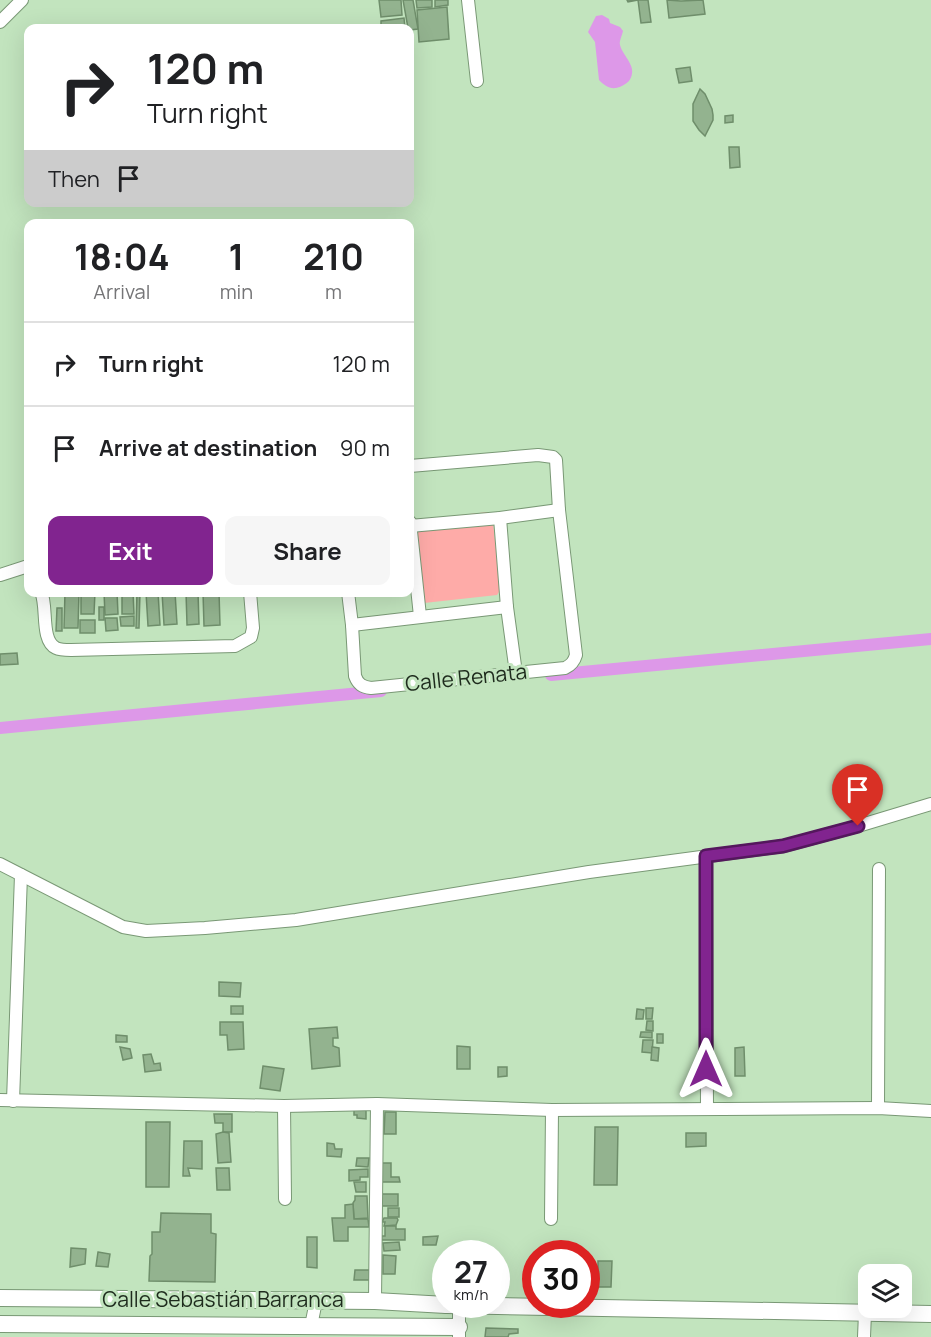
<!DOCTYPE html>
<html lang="en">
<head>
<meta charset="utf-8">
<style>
  :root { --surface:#fff; --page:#f6f6f6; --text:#202124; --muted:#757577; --line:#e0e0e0; --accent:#81248f }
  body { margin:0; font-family:Manrope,sans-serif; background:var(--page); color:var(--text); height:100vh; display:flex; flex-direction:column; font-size:22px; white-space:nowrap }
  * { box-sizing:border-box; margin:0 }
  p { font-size:20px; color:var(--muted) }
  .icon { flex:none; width:33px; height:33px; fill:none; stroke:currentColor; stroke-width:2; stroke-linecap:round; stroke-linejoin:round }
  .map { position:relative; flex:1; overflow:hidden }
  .side { position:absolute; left:24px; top:219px; width:390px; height:378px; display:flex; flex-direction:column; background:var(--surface); border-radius:12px; box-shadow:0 6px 24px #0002 }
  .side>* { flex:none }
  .hud { position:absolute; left:24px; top:24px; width:390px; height:183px; border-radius:12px; box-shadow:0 6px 24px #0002; background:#fff; color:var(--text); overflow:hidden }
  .tools { position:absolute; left:858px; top:1264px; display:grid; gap:12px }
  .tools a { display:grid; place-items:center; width:54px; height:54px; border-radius:12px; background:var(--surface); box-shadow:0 6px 24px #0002; font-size:30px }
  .speed { position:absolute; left:432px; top:1240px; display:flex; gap:12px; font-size:30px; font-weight:700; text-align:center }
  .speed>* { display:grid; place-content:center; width:78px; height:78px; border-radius:50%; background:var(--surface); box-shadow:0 6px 24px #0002; line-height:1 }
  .speed small { font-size:15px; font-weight:400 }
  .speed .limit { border:9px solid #d22; background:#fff; color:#111 }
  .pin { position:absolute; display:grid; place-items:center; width:51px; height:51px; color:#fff; margin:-62px -26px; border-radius:50% 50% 50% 0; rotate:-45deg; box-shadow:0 0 6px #0007 }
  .pin .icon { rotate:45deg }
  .me { position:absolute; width:66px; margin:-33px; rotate:0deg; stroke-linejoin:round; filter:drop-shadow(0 0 4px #0008) }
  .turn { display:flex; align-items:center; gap:21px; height:126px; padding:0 24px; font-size:27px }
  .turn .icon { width:78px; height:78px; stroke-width:2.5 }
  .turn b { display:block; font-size:42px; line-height:51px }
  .then { display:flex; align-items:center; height:57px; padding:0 24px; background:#0003; gap:12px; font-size:22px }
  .eta { display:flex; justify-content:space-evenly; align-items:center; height:102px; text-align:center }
  .eta b { font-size:36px; font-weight:700; line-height:42px }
  .cta { display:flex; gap:12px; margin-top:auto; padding:12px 24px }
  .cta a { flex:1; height:69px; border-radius:12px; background:var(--accent); color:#fff; font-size:24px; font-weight:700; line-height:69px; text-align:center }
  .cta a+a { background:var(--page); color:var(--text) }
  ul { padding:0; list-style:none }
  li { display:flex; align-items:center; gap:18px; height:84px; padding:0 24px; border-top:2px solid var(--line) }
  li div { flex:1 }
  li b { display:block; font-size:22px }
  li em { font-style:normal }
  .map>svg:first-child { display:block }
</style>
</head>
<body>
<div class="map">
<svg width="931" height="1337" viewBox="0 0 931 1337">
  <rect width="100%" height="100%" fill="#c2e4be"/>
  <!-- green -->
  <polygon fill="#feaba8" points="488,512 492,516 501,589 497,595 424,603 414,520"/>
  <!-- water -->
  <path fill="#dd98e8" d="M602 15 609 19 610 23 620 27 623 31C622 36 619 41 620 45 623 57 639 67 629 81 626 84 621 87 616 88 609 89 604 85 599 80L595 42 588 32 596 16Z"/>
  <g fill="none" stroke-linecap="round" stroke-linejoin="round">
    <!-- canal -->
    <g stroke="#dd98e8" stroke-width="12">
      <polyline points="551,675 931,639"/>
      <polyline points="0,728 381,691"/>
    </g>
  </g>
  <!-- building -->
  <g fill="#93b38f" stroke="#6f8e6b" stroke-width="1.5">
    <polygon points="379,0 401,0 402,15 381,17"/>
    <polygon points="403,0 413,0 418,29 410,30 410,28 408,28"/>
    <polygon points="416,0 432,0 432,7 417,8"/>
    <polygon points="435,0 448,0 448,5 435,7"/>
    <polygon points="627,0 648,0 651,22 641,23 638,0 628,2"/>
    <polygon points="667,0 681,1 703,0 705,14 669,18"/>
    <polygon points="447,7 449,39 419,42 417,10"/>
    <polygon points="404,18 405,28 381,28 381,21"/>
    <polygon points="690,67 692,81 679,83 676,69"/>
    <polygon points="700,89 705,94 712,109 713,115 713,120 705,136 699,130 693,121 693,104"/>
    <polygon points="733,115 733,122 725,123 725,116"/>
    <polygon points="729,147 739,147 740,167 730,168"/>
    <polygon points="65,592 79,592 78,628 64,628"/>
    <polygon points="81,592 95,592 94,614 81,614"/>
    <polygon points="104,592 117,592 118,614 105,615"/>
    <polygon points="122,592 133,592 134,614 122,614"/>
    <polygon points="137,592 140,592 139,628 136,628"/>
    <polygon points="146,592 158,592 160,625 148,626"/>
    <polygon points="162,592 175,592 177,624 164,625"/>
    <polygon points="186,592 198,592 199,624 187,625"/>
    <polygon points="203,592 219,592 220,625 204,626"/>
    <rect x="99" y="607" width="5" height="13"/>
    <polygon points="57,608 62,608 62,631 56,631"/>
    <polygon points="134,616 134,626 121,626 120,617"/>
    <polygon points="105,618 117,618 118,630 106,631"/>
    <rect x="80" y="620" width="15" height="13"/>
    <polygon points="17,653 18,664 0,665 0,654"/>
    <polygon points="219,982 241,983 240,997 219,996"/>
    <rect x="231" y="1006" width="12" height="8"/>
    <polygon points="646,1008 653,1008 652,1019 646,1019"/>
    <polygon points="637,1009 644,1010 643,1019 636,1019"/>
    <polygon points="647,1021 653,1021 653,1031 646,1030"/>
    <polygon points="220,1022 243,1022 244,1049 228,1050 227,1035 220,1035"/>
    <polygon points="337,1027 338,1038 333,1038 333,1046 339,1048 340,1066 312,1069 309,1029"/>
    <polygon points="641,1032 652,1032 652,1038 640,1037"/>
    <rect x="657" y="1034" width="6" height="9"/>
    <polygon points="116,1035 127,1036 127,1042 116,1042"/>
    <polygon points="643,1040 653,1040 652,1053 642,1052"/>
    <polygon points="457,1046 470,1047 470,1069 457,1069"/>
    <polygon points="120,1047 130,1049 132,1058 123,1060"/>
    <polygon points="652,1047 659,1048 658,1061 651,1060"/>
    <polygon points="744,1047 745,1076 735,1076 735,1048"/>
    <polygon points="151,1054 154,1064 160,1063 161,1070 145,1072 143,1055"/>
    <polygon points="263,1066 284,1069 280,1091 260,1088"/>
    <polygon points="498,1067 507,1067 507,1076 498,1077"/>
    <polygon points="354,1108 366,1109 366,1119 357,1118 357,1115 354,1115"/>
    <polygon points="385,1112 396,1112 396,1134 384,1134"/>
    <polygon points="214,1114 232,1114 232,1132 223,1132 223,1123 215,1123"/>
    <polygon points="146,1122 170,1122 169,1187 146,1187"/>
    <polygon points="595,1127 618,1127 617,1185 594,1185"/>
    <polygon points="223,1132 229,1133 231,1162 218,1163 216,1134"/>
    <polygon points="686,1133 706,1133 706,1146 686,1147"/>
    <polygon points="184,1141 202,1141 202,1169 188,1168 190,1176 183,1176"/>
    <polygon points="327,1143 334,1144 335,1149 342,1149 341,1157 327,1156"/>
    <polygon points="357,1158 369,1158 368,1167 356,1166"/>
    <polygon points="381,1163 391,1163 391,1177 399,1177 400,1182 380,1182"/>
    <polygon points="216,1168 229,1168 230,1190 217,1190"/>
    <polygon points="368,1169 368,1177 360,1177 360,1180 349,1181 349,1170"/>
    <polygon points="354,1182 366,1182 366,1192 356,1192"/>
    <rect x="381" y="1194" width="17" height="12"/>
    <polygon points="355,1196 367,1196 368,1218 354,1219 353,1203 355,1200"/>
    <polygon points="353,1204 354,1219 368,1219 369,1227 348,1227 348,1241 334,1241 332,1218 345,1218 345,1205"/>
    <rect x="388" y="1208" width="11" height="9"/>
    <polygon points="161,1213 211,1214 211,1233 216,1234 215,1282 149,1281 150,1256 152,1254 152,1232 160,1232"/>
    <polygon points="384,1218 397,1218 398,1220 396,1225 384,1226 385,1222 382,1222"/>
    <polygon points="385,1226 396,1226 396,1229 405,1229 405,1240 381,1240 381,1236 385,1236"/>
    <polygon points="438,1236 436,1245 423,1245 423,1237"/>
    <polygon points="307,1237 317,1237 317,1268 307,1267"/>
    <polygon points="399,1242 400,1250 384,1251 383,1243"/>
    <polygon points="71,1248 86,1249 85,1264 70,1267"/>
    <polygon points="98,1252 110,1254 108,1267 96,1266"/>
    <polygon points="383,1255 396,1256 395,1274 383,1274"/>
    <polygon points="598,1261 612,1261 611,1287 598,1287"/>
    <polygon points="355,1270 372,1270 372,1280 354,1280"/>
    <polygon points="486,1328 518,1329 518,1333 509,1334 508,1337 485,1337"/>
  </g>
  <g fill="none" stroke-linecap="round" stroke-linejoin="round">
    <!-- minor casing -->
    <g stroke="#799875" stroke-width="14">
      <g id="minor">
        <polyline points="468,0 477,81"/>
        <polyline points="0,22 22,0"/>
        <polyline points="500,518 507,607 516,673"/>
        <polyline points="410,522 420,616"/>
        <polyline points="410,526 500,518 559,510"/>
        <polyline points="0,575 28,566"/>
        <path d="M41 592C48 606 40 640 56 648 60 650 66 650 71 650L235 646 251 637 253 628 250 592"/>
        <path d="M348 592 352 625 355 676C358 684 362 687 371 688L565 668C571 665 574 662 576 655L559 510 556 460 553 457 538 455 410 466"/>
        <polyline points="352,625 507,607"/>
        <polyline points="706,856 707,1108"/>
        <polyline points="0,864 123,927 146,931 205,928 296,920 589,872 784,846 858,826 931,804"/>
        <polyline points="0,1100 284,1106 377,1104 552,1110 878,1108 931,1111"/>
        <polyline points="13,1101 21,875"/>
        <polyline points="284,1106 285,1199"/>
        <polyline points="878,1108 879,869"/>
        <polyline points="551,1219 552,1110"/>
        <polyline points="375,1301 377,1104"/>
        <polyline points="311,1326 316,1301"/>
        <polyline points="459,1337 459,1306"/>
        <polyline points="864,1337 865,1313"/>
      </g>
    </g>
    <!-- tertiary casing -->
    <g stroke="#799875" stroke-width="18">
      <g id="tertiary">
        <polyline points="0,1298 375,1301 446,1305"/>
        <polyline points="447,1305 931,1314"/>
        <polyline points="0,1324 459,1327"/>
      </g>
    </g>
    <!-- minor -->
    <use href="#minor" stroke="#fff" stroke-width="12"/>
    <!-- tertiary -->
    <use href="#tertiary" stroke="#fff" stroke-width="16"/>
  </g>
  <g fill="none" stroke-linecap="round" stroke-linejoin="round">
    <!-- route casing -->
    <g stroke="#54175d" stroke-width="15">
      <polyline id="route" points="706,1069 706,856 783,846 858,826"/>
    </g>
    <!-- route -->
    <use href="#route" stroke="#81248f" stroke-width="10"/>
  </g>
  <g text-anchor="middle" stroke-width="6" stroke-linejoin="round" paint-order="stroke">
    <!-- street labels -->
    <g font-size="21" fill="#1e2b1d" stroke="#c2e4be">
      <text transform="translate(466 678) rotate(-6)" y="7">Calle Renata</text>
      <text x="223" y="1307">Calle Sebastián Barranca</text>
    </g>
  </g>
</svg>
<div class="tools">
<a><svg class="icon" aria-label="layers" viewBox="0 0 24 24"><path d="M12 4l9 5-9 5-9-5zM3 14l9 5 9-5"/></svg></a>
</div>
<div class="speed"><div>27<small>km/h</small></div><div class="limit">30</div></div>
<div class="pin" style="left:858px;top:826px;background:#d93025"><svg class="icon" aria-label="arrive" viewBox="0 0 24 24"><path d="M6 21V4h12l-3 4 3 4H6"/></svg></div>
<svg class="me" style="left:706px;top:1069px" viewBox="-20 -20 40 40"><path d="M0-17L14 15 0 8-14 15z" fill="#81248f" stroke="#fff" stroke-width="4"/></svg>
<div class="hud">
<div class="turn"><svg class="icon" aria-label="right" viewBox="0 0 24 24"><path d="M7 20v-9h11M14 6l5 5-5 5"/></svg><div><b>120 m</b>Turn right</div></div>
<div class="then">Then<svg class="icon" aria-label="arrive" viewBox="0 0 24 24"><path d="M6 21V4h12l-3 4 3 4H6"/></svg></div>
</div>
<section class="side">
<div class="eta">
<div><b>18:04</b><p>Arrival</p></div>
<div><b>1</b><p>min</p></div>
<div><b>210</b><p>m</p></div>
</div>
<ul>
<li><svg class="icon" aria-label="right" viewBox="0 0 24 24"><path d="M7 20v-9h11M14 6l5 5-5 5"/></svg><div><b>Turn right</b></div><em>120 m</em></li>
<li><svg class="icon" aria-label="arrive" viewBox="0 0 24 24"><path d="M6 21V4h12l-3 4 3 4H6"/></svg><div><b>Arrive at destination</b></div><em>90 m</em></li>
</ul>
<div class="cta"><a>Exit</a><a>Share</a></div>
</section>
</div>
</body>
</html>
